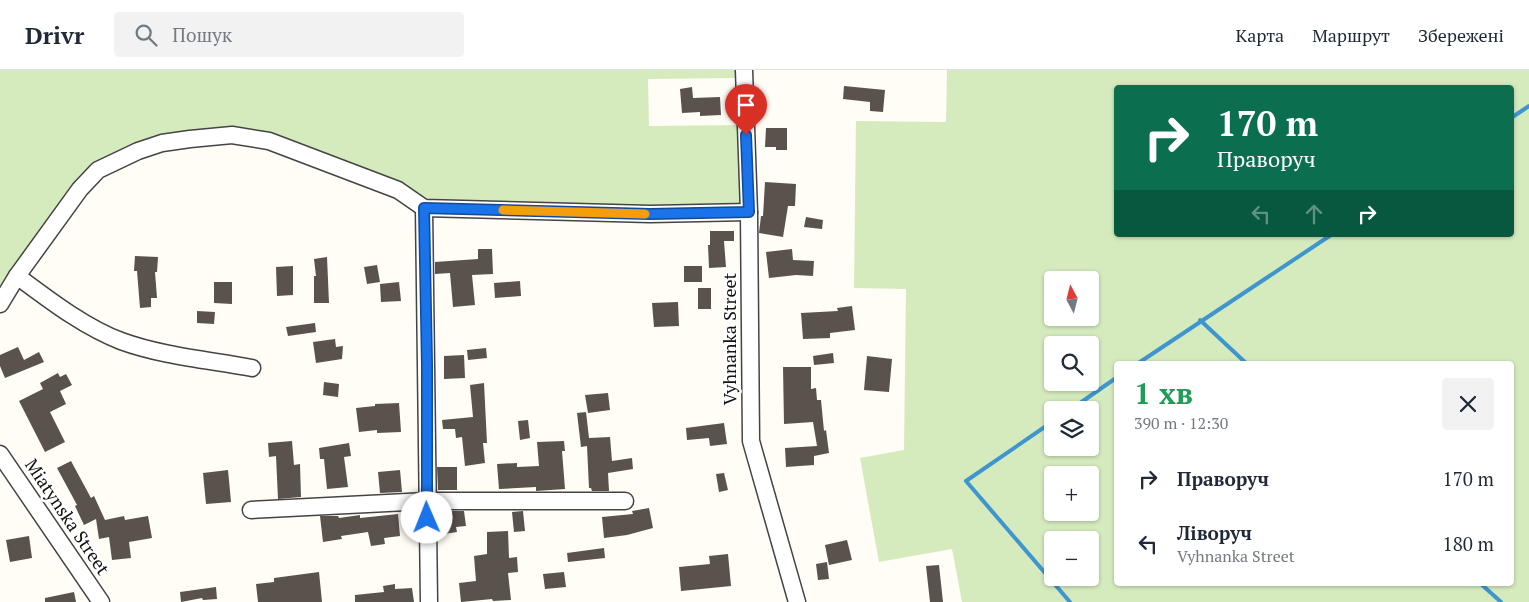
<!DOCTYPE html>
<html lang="uk">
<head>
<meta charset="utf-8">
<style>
  :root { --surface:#fff; --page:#f2f2f3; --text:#1f2937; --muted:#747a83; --line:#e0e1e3 }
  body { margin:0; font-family:"PT Serif",serif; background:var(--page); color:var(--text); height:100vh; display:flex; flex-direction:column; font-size:19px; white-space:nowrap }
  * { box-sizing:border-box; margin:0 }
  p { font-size:16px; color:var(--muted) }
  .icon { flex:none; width:28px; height:28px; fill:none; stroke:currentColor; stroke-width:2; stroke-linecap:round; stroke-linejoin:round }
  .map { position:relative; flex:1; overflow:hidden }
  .drawer { position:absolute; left:1114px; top:291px; width:400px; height:225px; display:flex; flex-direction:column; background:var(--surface); border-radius:5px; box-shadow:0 1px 4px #0004 }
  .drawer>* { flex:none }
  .banner { position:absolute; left:1114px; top:15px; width:400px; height:152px; border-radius:5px; box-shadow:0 1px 4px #0004; background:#0b6e4f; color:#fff; overflow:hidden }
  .needle { width:32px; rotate:353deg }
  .buttons { position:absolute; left:1044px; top:201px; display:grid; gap:10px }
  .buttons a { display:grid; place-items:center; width:55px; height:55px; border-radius:5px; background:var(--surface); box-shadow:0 1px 4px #0004; font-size:25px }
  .pin { position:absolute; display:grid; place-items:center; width:42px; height:42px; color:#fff; margin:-51px -21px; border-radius:50% 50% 50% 0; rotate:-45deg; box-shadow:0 0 5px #0007 }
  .pin .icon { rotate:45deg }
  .me { position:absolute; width:55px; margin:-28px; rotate:359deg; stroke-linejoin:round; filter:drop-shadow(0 0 4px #0008) }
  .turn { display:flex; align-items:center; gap:18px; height:105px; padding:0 20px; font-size:22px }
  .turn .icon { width:65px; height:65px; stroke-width:2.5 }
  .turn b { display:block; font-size:35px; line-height:42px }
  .lanes { display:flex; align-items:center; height:48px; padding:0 20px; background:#0003; justify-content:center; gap:25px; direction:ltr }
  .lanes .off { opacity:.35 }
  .round { display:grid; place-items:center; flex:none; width:52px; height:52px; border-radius:5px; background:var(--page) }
  .headline { display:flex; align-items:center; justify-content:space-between; height:85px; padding:0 20px }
  h1 { font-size:30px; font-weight:600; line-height:38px; color:#1e9e55 }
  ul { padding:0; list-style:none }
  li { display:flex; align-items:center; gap:15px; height:65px; padding:0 20px }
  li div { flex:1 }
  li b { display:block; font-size:19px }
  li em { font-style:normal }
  header { display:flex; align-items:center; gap:30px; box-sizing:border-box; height:70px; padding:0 25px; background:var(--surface); border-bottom:1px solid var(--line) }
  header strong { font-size:24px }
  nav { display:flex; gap:28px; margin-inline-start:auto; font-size:18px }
  .search { width:350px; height:45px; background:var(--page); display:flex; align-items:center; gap:12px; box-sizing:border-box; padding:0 18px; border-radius:5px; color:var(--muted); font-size:19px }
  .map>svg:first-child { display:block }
</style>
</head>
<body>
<header>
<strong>Drivr</strong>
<div class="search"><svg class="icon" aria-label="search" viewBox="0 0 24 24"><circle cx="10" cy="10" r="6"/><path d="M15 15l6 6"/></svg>Пошук</div>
<nav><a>Карта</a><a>Маршрут</a><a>Збережені</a></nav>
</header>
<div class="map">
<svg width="1529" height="532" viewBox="0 0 1529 532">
  <rect width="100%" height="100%" fill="#fffdf5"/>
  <!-- green -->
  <g fill="#d5ebbd" fill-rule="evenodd">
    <polygon points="0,0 739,0 739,8 648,9 649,56 741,55 744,138 426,134 270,67 114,87 0,226"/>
    <path d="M947 0H1529V532H962L952 479 879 492 860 388 904 380 906 219 854 218 856 51 946 52ZM1116 18H1511V165H1116ZM1052 210H1090V248H1052ZM1052 275H1090V312H1052ZM1116 294H1511V514H1116ZM1052 340H1090V378H1052ZM1052 405H1090V442H1052ZM1052 470H1090V508H1052Z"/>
  </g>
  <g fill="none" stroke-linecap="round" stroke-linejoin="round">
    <!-- stream -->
    <g stroke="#3f96cf" stroke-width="4">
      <polyline points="1511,48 1529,36"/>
      <polyline points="1200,250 1247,294"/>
      <polyline points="1137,294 1331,165"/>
      <polyline points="1070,340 1116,308"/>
      <polyline points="1052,352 966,411 1070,532"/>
      <polyline points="1481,514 1501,532"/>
    </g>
  </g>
  <!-- building -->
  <g fill="#5a524d">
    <polygon points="844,16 885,20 883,42 870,41 870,32 843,29"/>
    <polygon points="692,17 693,28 720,27 721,45 700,46 700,42 682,43 680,19"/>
    <polygon points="766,58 787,58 787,80 776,80 776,77 765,77"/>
    <polygon points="765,112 796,114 795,136 788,136 783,167 759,163 761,146 763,146"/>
    <polygon points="806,147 823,150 822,159 804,157"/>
    <polygon points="710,161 734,161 734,171 724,171 726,197 709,198 708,175 710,175"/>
    <polygon points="478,179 492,179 493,204 472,205 475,235 453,237 450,203 435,204 435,192 478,189"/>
    <polygon points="792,179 793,190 814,191 813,206 796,205 769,208 766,182"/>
    <polygon points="135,186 158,187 157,202 155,202 157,228 151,228 151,237 140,238 137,201 134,201"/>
    <polygon points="327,187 329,233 314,233 314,206 316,206 314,189"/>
    <polygon points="377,195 380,212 367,214 364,197"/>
    <polygon points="293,196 293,225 277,226 276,197"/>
    <rect x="684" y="196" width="18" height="16"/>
    <polygon points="520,211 521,226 495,228 494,213"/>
    <polygon points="214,212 232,212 232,234 214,233"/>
    <polygon points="399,212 401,231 381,232 380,214"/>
    <rect x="698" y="218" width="13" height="21"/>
    <polygon points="678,232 679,256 654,257 652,233"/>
    <polygon points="852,236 855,260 830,263 830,268 803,269 801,243 838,241 837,238"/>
    <polygon points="197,241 215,242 214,254 197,253"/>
    <polygon points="315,253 316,262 288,266 286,257"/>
    <polygon points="335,269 336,277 343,276 342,289 316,293 313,272"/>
    <polygon points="18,277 24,290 39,282 44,292 5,308 0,296 0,285"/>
    <polygon points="486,278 487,288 468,290 467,280"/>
    <polygon points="833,283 834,293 814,295 813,286"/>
    <polygon points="464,285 465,308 444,309 444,286"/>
    <polygon points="867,286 892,289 889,322 864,320"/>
    <polygon points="783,297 811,297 811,319 816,318 817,330 821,330 824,361 826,360 829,383 814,386 814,395 786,397 785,378 817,376 813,352 784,354"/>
    <polygon points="58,303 60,307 66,304 72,315 60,321 66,334 50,342 65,372 45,382 19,331 43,319 40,313"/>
    <polygon points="324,312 339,314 338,327 323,325"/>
    <polygon points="484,313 487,373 483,373 485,393 465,396 462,367 456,368 455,359 443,359 442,350 473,347 470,315"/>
    <polygon points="608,323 610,340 588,343 585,325"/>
    <polygon points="399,333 401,362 377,363 377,360 359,362 356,338 375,336 375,334"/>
    <polygon points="586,342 589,368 610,367 612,391 632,388 633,399 608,403 609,421 592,421 591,418 589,418 587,376 581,377 577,343"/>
    <polygon points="528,350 530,368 520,370 518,351"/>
    <polygon points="724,353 727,374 710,376 709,368 687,370 686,358"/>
    <polygon points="292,371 294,395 300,394 301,427 278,429 276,386 269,387 268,373"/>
    <polygon points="564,371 565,381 562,381 565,419 536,421 536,417 499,419 497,394 517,393 517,397 539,396 537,372"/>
    <polygon points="349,373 351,386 344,387 348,417 327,419 324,389 320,389 319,378"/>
    <polygon points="71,391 91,428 94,426 105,450 124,446 125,450 148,446 152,468 129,472 131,488 112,490 109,467 99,469 96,449 84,455 75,436 77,435 57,398"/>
    <polygon points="437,397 457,397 457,420 438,420"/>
    <polygon points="228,400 231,432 206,434 203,403"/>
    <polygon points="400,400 402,422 380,423 378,402"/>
    <polygon points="724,403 728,420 719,422 716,404"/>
    <polygon points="649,438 653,458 627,465 604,468 602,447 633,444 632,441"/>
    <polygon points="453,441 464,441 466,456 456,457 457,462 444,464 441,443"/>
    <polygon points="523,441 525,461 514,462 512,442"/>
    <polygon points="398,444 400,466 384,468 385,474 371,476 368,462 341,466 342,469 323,472 320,446 338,446 339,448 360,445 360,448"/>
    <polygon points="508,461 509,488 517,487 518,502 508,503 511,530 493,531 492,529 461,532 459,513 476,511 474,486 487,484 487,462"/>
    <polygon points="29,466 32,488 10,492 6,470"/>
    <polygon points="847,470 852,490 829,495 825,475"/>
    <polygon points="604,478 605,488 568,492 567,483"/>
    <polygon points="728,484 731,516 681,521 679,497 710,494 709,486"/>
    <polygon points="827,492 829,509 818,510 816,494"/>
    <polygon points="939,495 943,532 930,532 926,496"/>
    <polygon points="319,502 322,532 258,532 256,514 274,512 274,508"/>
    <polygon points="564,502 566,517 545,519 543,504"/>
    <polygon points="395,514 395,519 412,518 414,532 355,532 355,525 384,522 383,516"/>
    <polygon points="216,517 217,529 203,530 202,528 181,532 180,522"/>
    <polygon points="74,522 76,532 45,532 45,528"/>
  </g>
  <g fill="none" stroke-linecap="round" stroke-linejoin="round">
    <!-- minor casing -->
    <g stroke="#444" stroke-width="19">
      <g id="minor">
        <polyline points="744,0 749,142 751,371 797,532"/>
        <polyline points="424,138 429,532"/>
        <path d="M17 206C48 229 84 257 121 271 162 286 209 290 252 298"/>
        <polyline points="0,234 17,206 80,119 98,100 138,81 162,73 190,69 232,65 269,71 398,120 424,138 650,144 749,142"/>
        <polyline points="0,384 101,532"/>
        <polyline points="251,440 427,431 625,431"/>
      </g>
    </g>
    <!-- minor -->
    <use href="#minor" stroke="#fff" stroke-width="16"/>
  </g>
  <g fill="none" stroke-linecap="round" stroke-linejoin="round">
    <!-- route casing -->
    <g stroke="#114b97" stroke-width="12">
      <polyline id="route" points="427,448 427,294 424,138 650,144 749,142 746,65"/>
    </g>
    <!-- route -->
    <use href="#route" stroke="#1a73e8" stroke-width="9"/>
    <!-- slow -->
    <polyline stroke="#f59e0b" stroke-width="9" points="503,140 645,144"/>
  </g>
  <g text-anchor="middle" stroke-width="5" stroke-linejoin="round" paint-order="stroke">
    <!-- street labels -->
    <g font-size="18" fill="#111" stroke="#fff">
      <text transform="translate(730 269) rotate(-90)" y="6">Vyhnanka Street</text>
      <text transform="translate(67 447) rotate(56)" y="6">Miatynska Street</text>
    </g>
  </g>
</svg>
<div class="buttons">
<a><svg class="needle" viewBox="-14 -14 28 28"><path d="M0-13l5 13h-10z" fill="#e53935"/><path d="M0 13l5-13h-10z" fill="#747a83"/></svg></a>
<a><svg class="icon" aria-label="search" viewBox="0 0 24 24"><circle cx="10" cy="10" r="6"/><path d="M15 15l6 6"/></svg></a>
<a><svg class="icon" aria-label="layers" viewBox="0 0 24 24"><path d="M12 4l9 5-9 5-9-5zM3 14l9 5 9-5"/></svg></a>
<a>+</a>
<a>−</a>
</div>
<div class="pin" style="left:746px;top:65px;background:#d93025"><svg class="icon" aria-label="arrive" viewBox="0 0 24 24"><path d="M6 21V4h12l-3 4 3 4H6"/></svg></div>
<svg class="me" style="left:427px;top:448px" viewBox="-20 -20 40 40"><circle r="19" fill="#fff"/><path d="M0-13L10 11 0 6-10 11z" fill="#1a73e8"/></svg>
<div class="banner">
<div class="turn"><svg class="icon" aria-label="right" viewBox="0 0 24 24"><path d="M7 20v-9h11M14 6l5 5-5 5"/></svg><div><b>170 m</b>Праворуч</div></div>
<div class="lanes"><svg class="icon off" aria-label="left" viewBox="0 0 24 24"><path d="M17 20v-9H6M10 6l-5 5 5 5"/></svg><svg class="icon off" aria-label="ahead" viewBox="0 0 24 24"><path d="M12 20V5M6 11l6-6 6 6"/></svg><svg class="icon" aria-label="right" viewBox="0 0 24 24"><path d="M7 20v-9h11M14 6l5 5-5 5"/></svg></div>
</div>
<section class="drawer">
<div class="headline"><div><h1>1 хв</h1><p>390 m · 12:30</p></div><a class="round"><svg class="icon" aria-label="close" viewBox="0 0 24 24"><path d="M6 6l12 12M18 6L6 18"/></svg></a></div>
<ul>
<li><svg class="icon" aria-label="right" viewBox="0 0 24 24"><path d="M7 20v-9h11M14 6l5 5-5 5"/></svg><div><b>Праворуч</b></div><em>170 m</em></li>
<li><svg class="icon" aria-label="left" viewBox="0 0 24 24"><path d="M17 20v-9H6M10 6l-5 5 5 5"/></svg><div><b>Ліворуч</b><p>Vyhnanka Street</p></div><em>180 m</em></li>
</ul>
</section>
</div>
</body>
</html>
